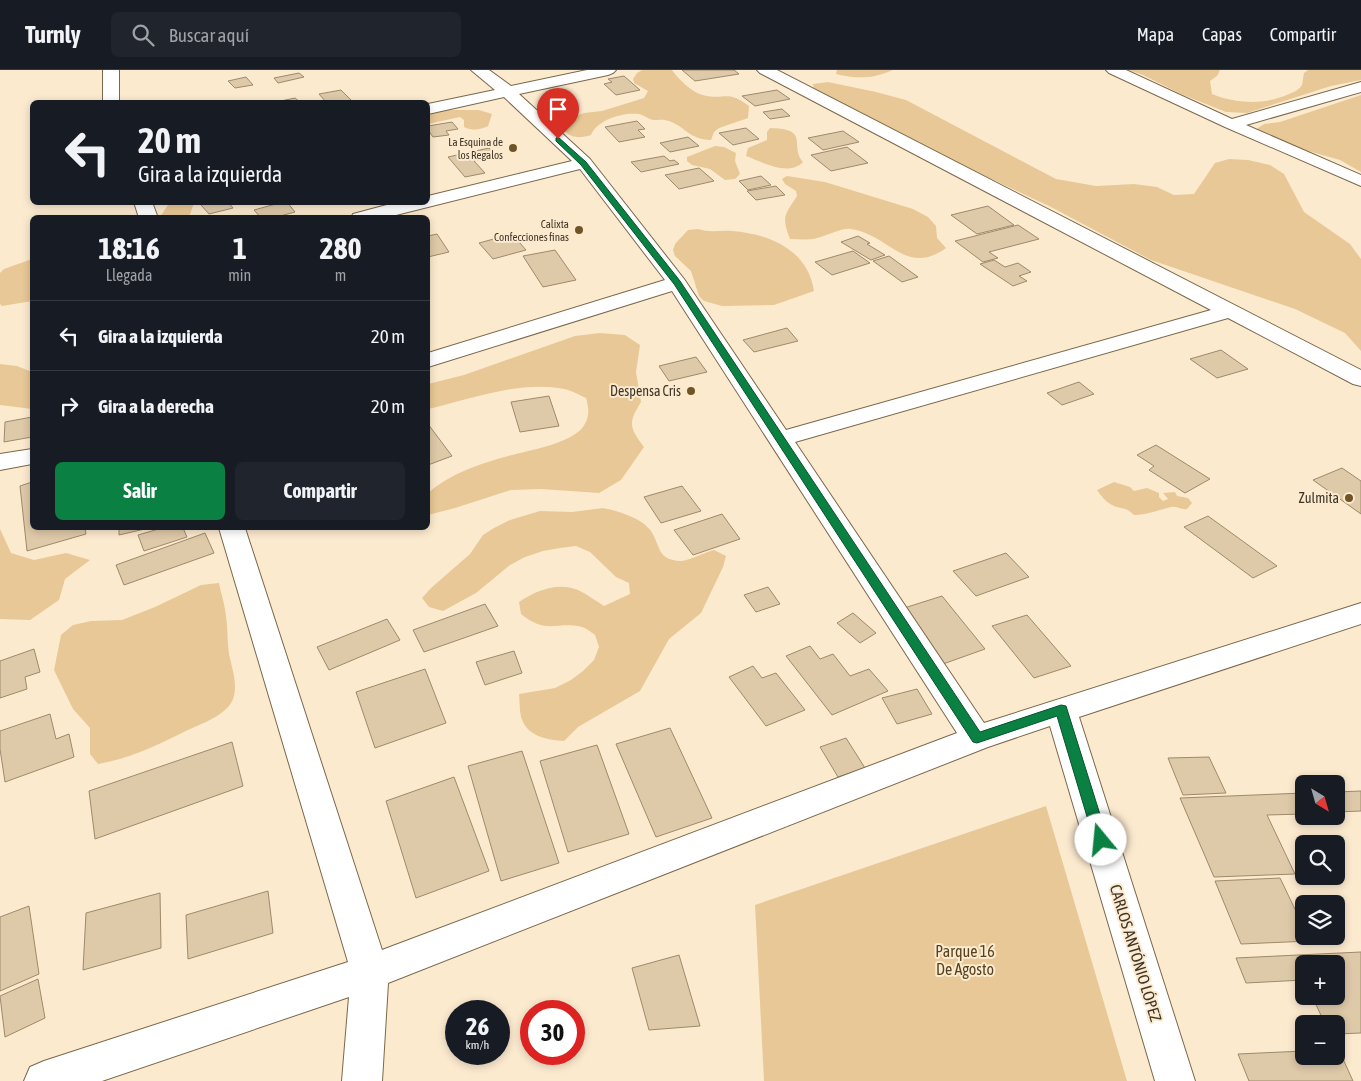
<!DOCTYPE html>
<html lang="es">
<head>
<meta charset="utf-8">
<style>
  :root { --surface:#171b24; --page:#20242c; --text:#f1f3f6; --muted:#9ea1a6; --line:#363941; --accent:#0b8043 }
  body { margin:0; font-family:"Asap Condensed",sans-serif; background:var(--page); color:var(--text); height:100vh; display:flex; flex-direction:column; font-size:19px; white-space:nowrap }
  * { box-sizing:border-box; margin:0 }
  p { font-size:16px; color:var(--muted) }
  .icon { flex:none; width:28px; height:28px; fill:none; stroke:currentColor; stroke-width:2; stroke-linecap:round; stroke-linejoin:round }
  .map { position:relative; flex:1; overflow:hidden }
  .sheet { position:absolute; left:30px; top:145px; width:400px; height:315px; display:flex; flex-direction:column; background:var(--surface); border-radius:8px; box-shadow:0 2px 8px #0003 }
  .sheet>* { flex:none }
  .hud { position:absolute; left:30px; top:30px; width:400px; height:105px; border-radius:8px; box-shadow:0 2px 8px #0003; background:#171b24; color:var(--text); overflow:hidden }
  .needle { width:32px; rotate:143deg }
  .controls { position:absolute; left:1295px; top:705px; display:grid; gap:10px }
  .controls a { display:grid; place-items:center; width:50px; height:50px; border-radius:8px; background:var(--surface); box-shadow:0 2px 8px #0003; font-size:25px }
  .speed { position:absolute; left:445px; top:930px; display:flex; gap:10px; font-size:25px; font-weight:700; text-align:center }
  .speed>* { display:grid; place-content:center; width:65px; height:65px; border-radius:50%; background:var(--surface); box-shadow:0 2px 8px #0003; line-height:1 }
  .speed small { font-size:12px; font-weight:400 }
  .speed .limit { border:8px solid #d22; background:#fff; color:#111 }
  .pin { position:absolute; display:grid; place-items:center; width:42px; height:42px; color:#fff; margin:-51px -21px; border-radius:50% 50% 50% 0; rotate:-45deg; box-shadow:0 0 5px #0007 }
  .pin .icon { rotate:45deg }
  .me { position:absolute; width:55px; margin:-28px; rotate:343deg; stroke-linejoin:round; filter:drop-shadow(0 0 4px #0008) }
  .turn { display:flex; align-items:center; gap:18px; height:105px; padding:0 25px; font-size:22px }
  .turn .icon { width:65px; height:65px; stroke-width:2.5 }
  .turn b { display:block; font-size:35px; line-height:42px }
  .eta { display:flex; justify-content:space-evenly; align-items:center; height:85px; text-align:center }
  .eta b { font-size:30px; font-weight:700; line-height:35px }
  .action { display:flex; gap:10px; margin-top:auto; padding:10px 25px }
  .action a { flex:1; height:58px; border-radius:8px; background:var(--accent); color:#fff; font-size:20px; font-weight:700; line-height:58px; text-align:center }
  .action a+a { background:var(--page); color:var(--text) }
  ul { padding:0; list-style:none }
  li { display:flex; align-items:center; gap:15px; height:70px; padding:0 25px; border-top:1px solid var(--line) }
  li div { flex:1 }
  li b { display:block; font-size:19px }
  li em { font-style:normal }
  header { display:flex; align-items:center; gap:30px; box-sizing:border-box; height:70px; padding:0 25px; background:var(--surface); border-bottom:1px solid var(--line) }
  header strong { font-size:24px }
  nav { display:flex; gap:28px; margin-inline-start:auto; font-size:18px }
  .search { width:350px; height:45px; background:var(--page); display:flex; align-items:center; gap:12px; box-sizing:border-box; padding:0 18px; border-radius:8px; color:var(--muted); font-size:19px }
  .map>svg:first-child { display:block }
</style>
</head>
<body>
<header>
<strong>Turnly</strong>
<div class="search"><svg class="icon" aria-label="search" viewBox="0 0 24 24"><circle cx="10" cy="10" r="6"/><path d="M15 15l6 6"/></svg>Buscar aquí</div>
<nav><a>Mapa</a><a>Capas</a><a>Compartir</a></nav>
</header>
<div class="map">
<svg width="1361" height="1011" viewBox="0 0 1361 1011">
  <rect width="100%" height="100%" fill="#fceacf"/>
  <!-- green -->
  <g fill="#e8c896">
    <path d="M642 0H672C678 9 693 23 703 25 725 31 726 19 749 36L748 48 719 58 714 62 711 70C688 69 686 57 669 51 663 49 658 50 653 50 648 49 644 45 639 44 622 42 597 50 591 65 581 68 572 69 565 61L569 49 584 43 602 41 644 28 648 21 634 13 633 9 637 3Z"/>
    <path d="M837 0H893C873 9 857 9 836 4Z"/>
    <path d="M1128 0H1220L1217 6 1210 11 1212 24C1236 34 1265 35 1289 24 1294 22 1299 20 1302 15 1303 12 1303 6 1304 3L1308 0H1361V10L1331 16 1247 43 1226 42 1181 24 1143 5Z"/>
    <polygon points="828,12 876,22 906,30 1056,109 1096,116 1134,114 1157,117 1174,125 1194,124 1215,93 1229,89 1248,90 1270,95 1284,104 1304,142 1350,174 1361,189 1361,281 1345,263 1295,239 1151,190 1051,137 826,31 814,21 813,14"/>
    <polygon points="1361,25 1361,102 1340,90 1301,79 1255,60 1264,54 1280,52"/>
    <path d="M443 40H479L492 44 488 56C480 60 473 61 464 57V50L460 47 428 54V43Z"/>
    <path d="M770 58C811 59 789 75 803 92 789 107 762 92 746 86L748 78 767 70V62Z"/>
    <polygon points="715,76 724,77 736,83 735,91 740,104 735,109 725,110 710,99 692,95 687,91 687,87"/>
    <path d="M787 106 825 112 913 139 928 147 936 156 937 168 946 178C906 207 890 165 851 159 843 157 824 167 813 169 806 170 798 169 790 169 781 146 785 145 797 126L796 121 785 114 782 109Z"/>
    <polygon points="173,133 194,133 189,147 160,147 168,135"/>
    <path d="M698 159C710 163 720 160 732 161 770 164 808 180 814 221L774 235 722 236 704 231 699 226 691 201 675 186 673 180 675 174 688 160Z"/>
    <polygon points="32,189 32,231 2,236 0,234 0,203 4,199"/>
    <path d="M600 263 625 265 640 275 636 302 641 332C628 353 629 357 644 377L621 410 599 423 541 419 511 420 455 438 428 445V423C451 403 482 393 512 385 531 380 571 373 583 357 590 347 589 339 586 328 579 325 571 320 564 319 520 310 471 329 428 339V314L464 305 575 266Z"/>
    <polygon points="0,294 17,296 32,302 32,339 0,335"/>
    <path d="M1114 412 1130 417 1134 421 1147 418 1159 423V427L1163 431 1168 429 1163 423 1175 422 1177 426 1188 428 1192 433 1187 439C1181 440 1177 436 1171 437 1158 440 1148 445 1134 445 1125 436 1122 440 1112 435 1106 432 1101 426 1097 420Z"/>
    <path d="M603 438C618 441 642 448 651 461 661 477 657 490 681 491 688 491 706 482 714 480L726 486 723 497 701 543 669 569 640 621 578 657 564 671C549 670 530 667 523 652 519 645 520 632 519 624L555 618 571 610 583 601 594 590 599 577 595 565C591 562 586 558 582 557 556 551 547 565 521 544L519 532C536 520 560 511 580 521 588 525 596 531 604 536L630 524 629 513 616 507 590 482 576 476 560 478 543 481 525 487 510 495 476 523 443 541 429 537 422 528 431 518 470 484 483 465 494 458 510 450 540 441 572 442Z"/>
    <polygon points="0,459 11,483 34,490 66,483 90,490 65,509 59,530 30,550 0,549"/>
    <path d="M219 513C221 524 225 535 226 546 228 559 227 572 229 584 232 599 241 622 229 636 218 649 195 656 180 664 153 677 128 689 98 694L90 684V658L73 639 54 600 61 565 73 555 91 551 122 550 155 537 201 515Z"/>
    <polygon points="1046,736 1127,1011 764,1011 755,835"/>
  </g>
  <!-- building -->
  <g fill="#dec9a8" stroke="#9e8a6b">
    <polygon points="682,0 734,0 739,4 695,11"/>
    <polygon points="299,3 304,7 278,13 274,8"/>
    <polygon points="624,6 640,20 616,25 604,14 612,12 608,9"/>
    <polygon points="246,7 253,15 235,18 228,11"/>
    <polygon points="341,20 352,31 326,32 319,24"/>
    <polygon points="777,20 790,29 755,36 742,26"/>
    <polygon points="295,28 300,32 276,32"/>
    <polygon points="782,39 790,46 770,49 763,42"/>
    <polygon points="637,51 645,59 638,60 645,67 619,72 605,57"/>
    <polygon points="452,52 458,59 446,61 449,65 433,67 428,60 428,56"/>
    <polygon points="746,58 759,69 733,75 719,63"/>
    <polygon points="843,61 859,72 823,80 808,68"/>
    <polygon points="688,67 699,76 670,82 660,73"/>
    <polygon points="847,77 868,93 831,101 811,85"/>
    <polygon points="489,78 496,86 474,91 485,103 465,107 448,87"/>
    <polygon points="664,86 670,91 674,90 679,94 641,102 631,92"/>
    <polygon points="699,98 714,111 679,119 665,105"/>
    <polygon points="761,106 771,115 748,120 739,111"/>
    <polygon points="776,116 785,125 756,130 747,121"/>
    <polygon points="209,132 228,132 233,138 209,144 201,135"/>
    <polygon points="283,132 287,132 295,142 273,148 261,148 254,140"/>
    <polygon points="988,136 1014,155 977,164 951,145"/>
    <polygon points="1018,155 1039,169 989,182 998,188 983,192 955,171"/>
    <polygon points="437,164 449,182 428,187 428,166"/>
    <polygon points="512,164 526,180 493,189 479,173"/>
    <polygon points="858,166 870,173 867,174 885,185 871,190 841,172"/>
    <polygon points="555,180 576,210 543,217 523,186"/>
    <polygon points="853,181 870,193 832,205 815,192"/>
    <polygon points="889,186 918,207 902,212 873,191"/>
    <polygon points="994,190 1005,197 1018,193 1031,202 1019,206 1027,211 1013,216 980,194"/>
    <polygon points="787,258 798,271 754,282 743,270"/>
    <polygon points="1221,280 1248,299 1217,308 1190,289"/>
    <polygon points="696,287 707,302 669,311 659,296"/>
    <polygon points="1079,312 1094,324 1062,335 1047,323"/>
    <polygon points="549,326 559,356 520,362 511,332"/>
    <polygon points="32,347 32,367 4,372 5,352"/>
    <polygon points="428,354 452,386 428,395"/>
    <polygon points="1156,375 1210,409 1185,423 1149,400 1154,396 1137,385"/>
    <polygon points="1342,398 1361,411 1361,444 1313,410"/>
    <polygon points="32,412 32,458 85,458 86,464 27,481 20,416"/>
    <polygon points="682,416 701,441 661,453 644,427"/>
    <polygon points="722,444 740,469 693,485 674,460"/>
    <polygon points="1208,446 1277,496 1253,508 1184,457"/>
    <polygon points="119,458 149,458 119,465"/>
    <polygon points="162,458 183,458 187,467 144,481 138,465"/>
    <polygon points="205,463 214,483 124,515 116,495"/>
    <polygon points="1006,483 1029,507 976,526 953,501"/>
    <polygon points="768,517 780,534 756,542 744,525"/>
    <polygon points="942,526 985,579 943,594 901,539"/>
    <polygon points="485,534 498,556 424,582 413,560"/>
    <polygon points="853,543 876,563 860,573 837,553"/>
    <polygon points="1027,545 1071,596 1034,608 992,556"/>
    <polygon points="387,549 400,570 329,600 317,577"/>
    <polygon points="810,576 820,589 833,584 850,606 869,599 888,621 832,645 786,586"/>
    <polygon points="34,579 40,602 25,607 27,619 0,628 0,591"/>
    <polygon points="514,581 522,603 485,615 476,592"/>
    <polygon points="753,596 762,608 776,603 805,640 766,656 729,607"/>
    <polygon points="425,599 446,653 375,678 356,622"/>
    <polygon points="917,619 932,644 897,654 882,628"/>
    <polygon points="50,644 56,669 69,664 74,687 5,712 0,679 0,661"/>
    <polygon points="670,658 712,748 656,767 616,674"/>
    <polygon points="846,668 865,698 838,707 820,677"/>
    <polygon points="232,672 243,716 95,769 89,721"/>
    <polygon points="597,675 629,764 568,782 540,691"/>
    <polygon points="522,681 559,793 501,811 468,696"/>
    <polygon points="1209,687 1226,723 1183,725 1168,688"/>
    <polygon points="454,707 489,801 416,828 386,731"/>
    <polygon points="1361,721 1361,741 1336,742 1336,722"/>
    <polygon points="1304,723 1304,744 1267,745 1295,804 1214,807 1180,728"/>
    <polygon points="1280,808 1304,858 1304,866 1308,866 1310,871 1241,874 1215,811"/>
    <polygon points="268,821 273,863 188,889 186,845"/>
    <polygon points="160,823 161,878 83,900 86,843"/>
    <polygon points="29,836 39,904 0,921 0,847"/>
    <polygon points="1361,882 1361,963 1336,964 1336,954 1325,954 1312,926 1336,926 1336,894 1304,894 1304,910 1246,913 1236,888"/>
    <polygon points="679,885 700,956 649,960 632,898"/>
    <polygon points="38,909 45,948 5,967 0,926"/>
    <polygon points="1336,980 1339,980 1353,1011 1249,1011 1238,984 1304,981 1304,986 1336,986"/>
  </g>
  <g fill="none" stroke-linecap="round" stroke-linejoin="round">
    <!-- minor casing -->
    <g stroke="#7b684a" stroke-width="2">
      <g id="minor">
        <rect x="103" y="0" width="16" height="32"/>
        <polygon points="471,0 489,0 511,16 587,0 616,0 613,3 608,5 519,24 590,89 684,209 786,360 1211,240 760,3 757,0 777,0 1361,300 1361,316 1353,314 1228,248 795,372 984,653 1361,533 1361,554 1079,647 1195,1011 1155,1011 1050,656 988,677 388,913 382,1011 342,1011 349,927 102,1011 24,1011 30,997 44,991 348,892 219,458 245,458 382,880 957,663 672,221 428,297 428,283 665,210 580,99 384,148 351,148 353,144 398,132 428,132 428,126 572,91 504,27 428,44 428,34 495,20"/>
        <polygon points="1106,0 1126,0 1232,49 1361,12 1361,22 1246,55 1361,105 1361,116 1225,57 1109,3"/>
        <polygon points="134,132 152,132 158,148 139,148"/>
        <polygon points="32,379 32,394 0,400 0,384"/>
      </g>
    </g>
    <!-- minor -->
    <use href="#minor" fill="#fff" fill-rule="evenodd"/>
  </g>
  <!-- route -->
  <polygon fill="#0b8043" stroke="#07532c" points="558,67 586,92 680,211 980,662 1061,635 1066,636 1108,770 1106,774 1101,776 1096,774 1094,770 1057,646 977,673 973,672 674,214 581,95 556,71 556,68"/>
  <!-- markers -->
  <g fill="#6f5426" stroke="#fceacf" stroke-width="2">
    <circle cx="513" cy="78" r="5"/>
    <circle cx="579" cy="160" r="5"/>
    <circle cx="691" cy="321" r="5"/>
    <circle cx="1349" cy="428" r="5"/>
  </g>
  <g text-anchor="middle" stroke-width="4" stroke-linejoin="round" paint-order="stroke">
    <!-- far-poi labels -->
    <g font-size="11" fill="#3e3528" stroke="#fceacf" text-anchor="end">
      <text x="503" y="76">La Esquina de<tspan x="503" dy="13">los Regalos</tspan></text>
      <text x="569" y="158">Calixta<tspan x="569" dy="13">Confecciones finas</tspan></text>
    </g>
    <!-- poi labels -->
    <g font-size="14" fill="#3e3528" stroke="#fceacf" text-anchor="end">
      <text x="681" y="326">Despensa Cris</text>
      <text x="1339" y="433">Zulmita</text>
    </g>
    <!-- near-park labels -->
    <g font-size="16" fill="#57421f" stroke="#fceacf">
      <text x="965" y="887">Parque 16<tspan x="965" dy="18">De Agosto</tspan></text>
    </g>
    <!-- near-street labels -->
    <g font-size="16" fill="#3e3528" stroke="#fceacf">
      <text transform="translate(1136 883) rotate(73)" y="6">CARLOS ANTÓNIO LÓPEZ</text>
    </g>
  </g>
</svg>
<div class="controls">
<a><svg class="needle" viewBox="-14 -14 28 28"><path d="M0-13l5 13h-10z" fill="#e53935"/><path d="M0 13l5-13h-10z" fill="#9ea1a6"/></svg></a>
<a><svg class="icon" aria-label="search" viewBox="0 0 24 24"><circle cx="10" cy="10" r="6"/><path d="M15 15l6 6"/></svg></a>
<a><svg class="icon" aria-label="layers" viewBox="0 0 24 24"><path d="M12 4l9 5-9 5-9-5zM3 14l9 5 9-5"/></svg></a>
<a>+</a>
<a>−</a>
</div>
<div class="speed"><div>26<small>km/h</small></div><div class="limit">30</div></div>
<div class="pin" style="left:558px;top:69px;background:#d93025"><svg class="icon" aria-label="arrive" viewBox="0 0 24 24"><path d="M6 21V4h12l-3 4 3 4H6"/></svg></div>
<svg class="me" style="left:1101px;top:770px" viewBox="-20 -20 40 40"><circle r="19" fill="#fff"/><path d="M0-13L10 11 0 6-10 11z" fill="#0b8043"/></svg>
<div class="hud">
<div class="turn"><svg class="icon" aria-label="left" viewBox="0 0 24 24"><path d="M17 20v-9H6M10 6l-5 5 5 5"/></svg><div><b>20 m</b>Gira a la izquierda</div></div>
</div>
<section class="sheet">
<div class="eta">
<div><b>18:16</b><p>Llegada</p></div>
<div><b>1</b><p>min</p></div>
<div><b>280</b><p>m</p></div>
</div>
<ul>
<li><svg class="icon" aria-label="left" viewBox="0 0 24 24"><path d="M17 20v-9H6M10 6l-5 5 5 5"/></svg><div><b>Gira a la izquierda</b></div><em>20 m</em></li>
<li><svg class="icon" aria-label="right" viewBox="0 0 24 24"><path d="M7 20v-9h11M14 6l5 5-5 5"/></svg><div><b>Gira a la derecha</b></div><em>20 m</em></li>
</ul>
<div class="action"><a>Salir</a><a>Compartir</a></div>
</section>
</div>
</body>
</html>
